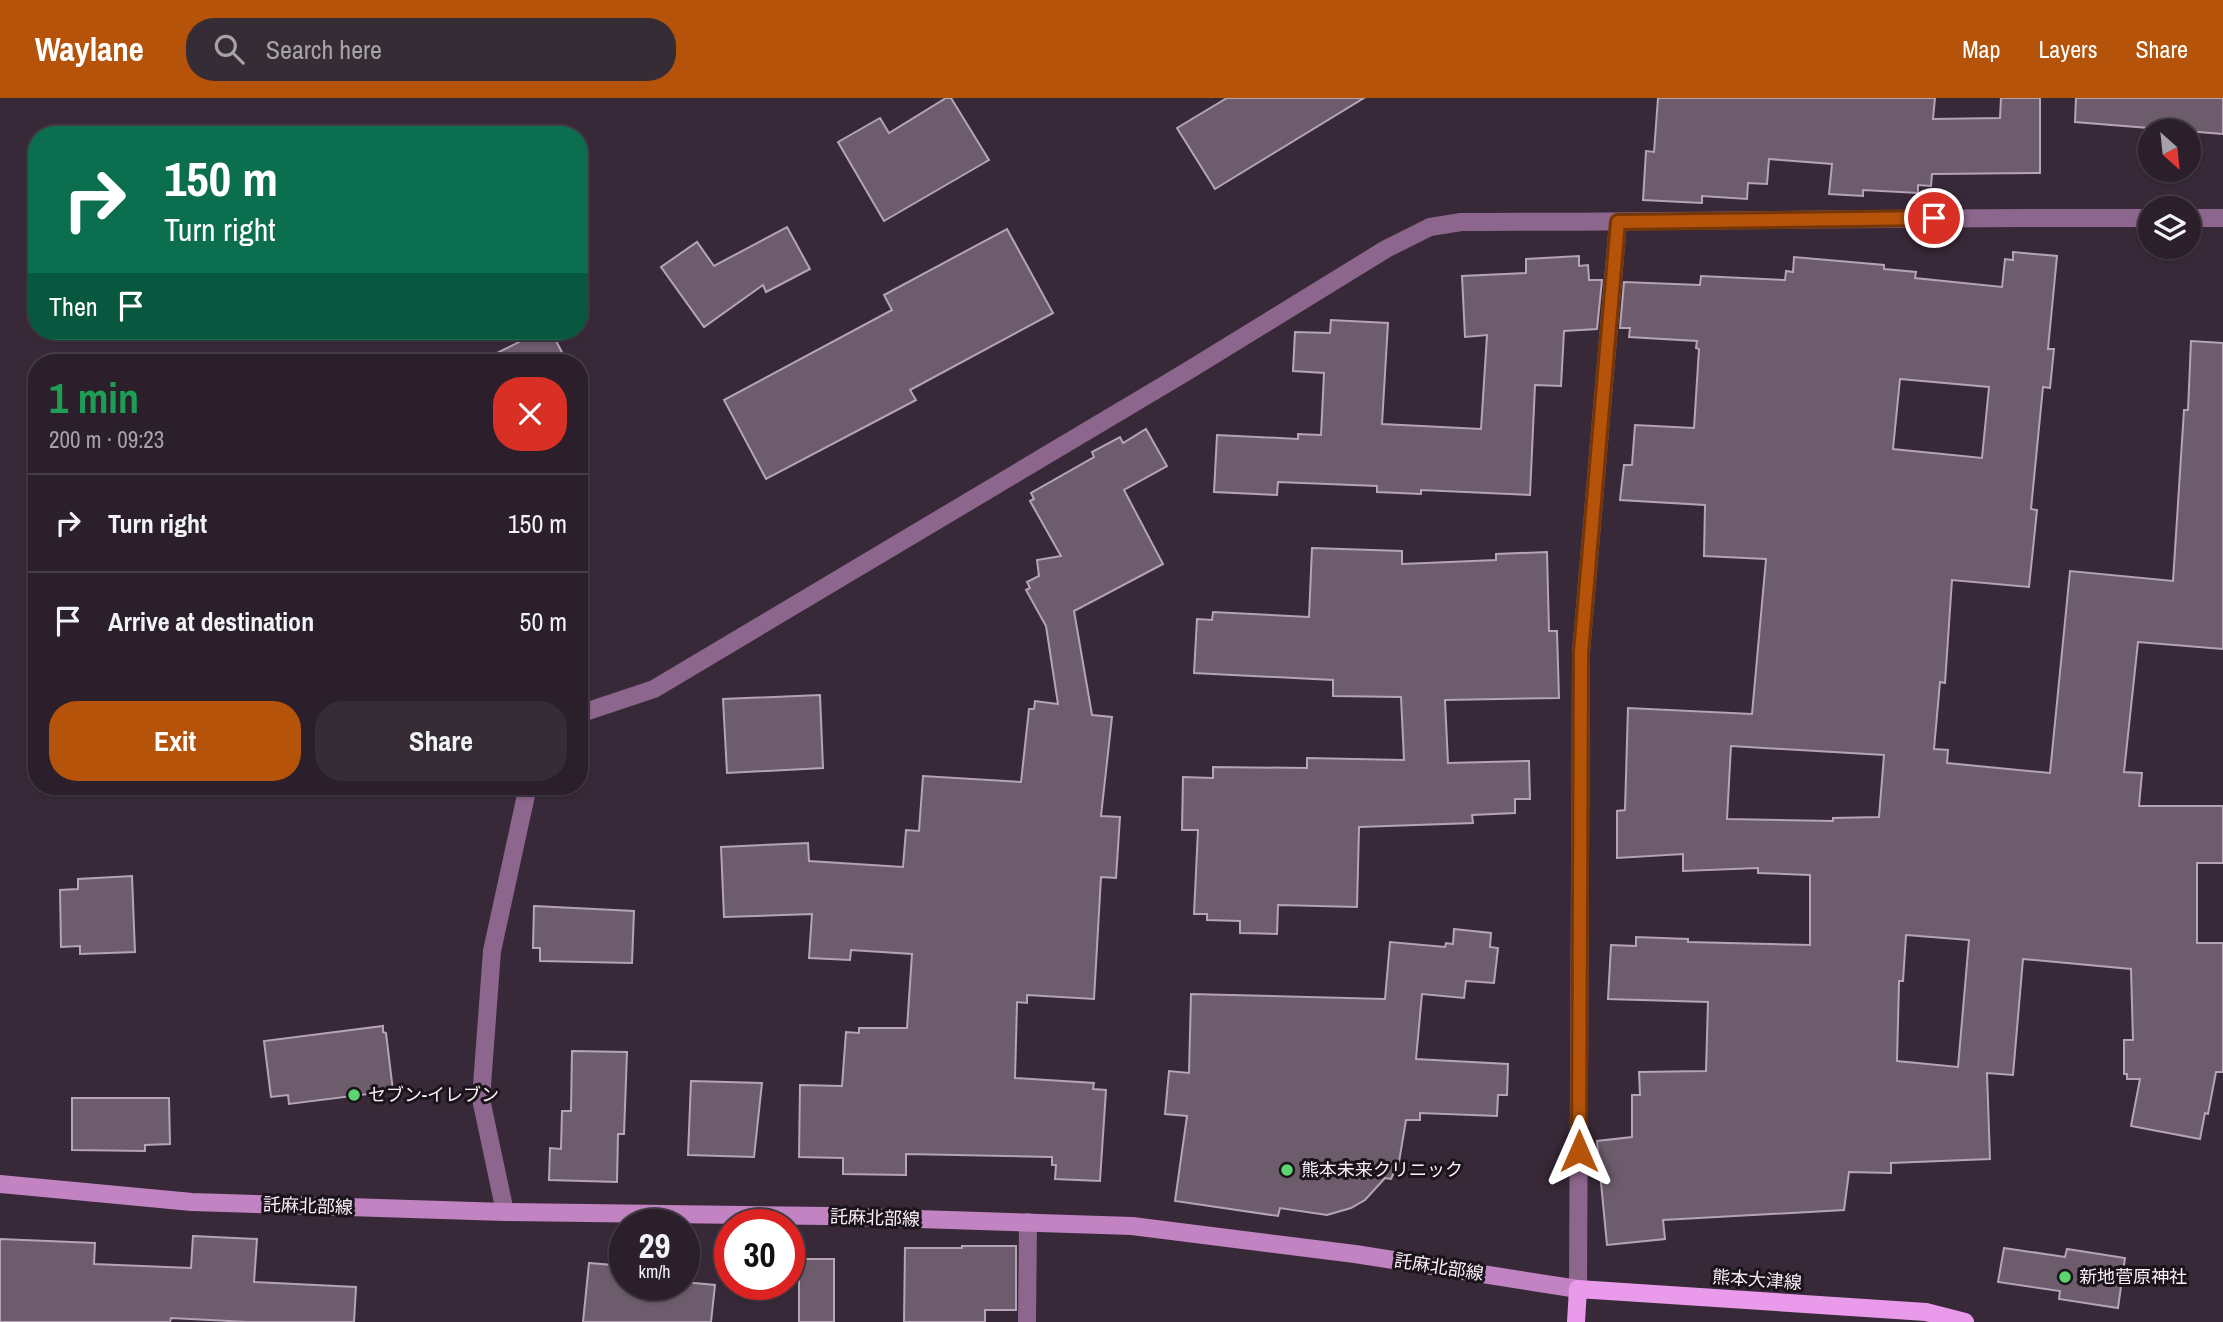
<!DOCTYPE html>
<html lang="en">
<head>
<meta charset="utf-8">
<style>
  :root { --surface:#2a1f2a; --page:#362c36; --text:#f1f3f6; --muted:#a5a2a8; --line:#463d47; --accent:#b45309 }
  body { margin:0; font-family:"Archivo Narrow","Noto Sans JP",sans-serif; background:var(--page); color:var(--text); height:100vh; display:flex; flex-direction:column; font-size:26px; white-space:nowrap }
  * { box-sizing:border-box; margin:0 }
  p { font-size:23px; color:var(--muted) }
  .icon { flex:none; width:38px; height:38px; fill:none; stroke:currentColor; stroke-width:2; stroke-linecap:round; stroke-linejoin:round }
  .map { position:relative; flex:1; overflow:hidden }
  .panel { position:absolute; left:28px; top:256px; width:560px; height:441px; display:flex; flex-direction:column; background:var(--surface); border-radius:28px; box-shadow:0 2px 5px #0004,0 0 0 2px var(--line) }
  .panel>* { flex:none }
  .banner { position:absolute; left:28px; top:28px; width:560px; height:214px; border-radius:28px; box-shadow:0 2px 5px #0004,0 0 0 2px var(--line); background:#0b6e4f; color:#fff; overflow:hidden }
  .needle { width:46px; rotate:153deg }
  .buttons { position:absolute; left:2138px; top:21px; display:grid; gap:14px }
  .buttons a { display:grid; place-items:center; width:63px; height:63px; border-radius:50%; background:var(--surface); box-shadow:0 2px 5px #0004,0 0 0 2px var(--line); font-size:35px }
  .speed { position:absolute; left:609px; top:1111px; display:flex; gap:14px; font-size:35px; font-weight:700; text-align:center }
  .speed>* { display:grid; place-content:center; width:91px; height:91px; border-radius:50%; background:var(--surface); box-shadow:0 2px 5px #0004,0 0 0 2px var(--line); line-height:1 }
  .speed small { font-size:18px; font-weight:400 }
  .speed .limit { border:10px solid #d22; background:#fff; color:#111 }
  .pin { position:absolute; display:grid; place-items:center; width:60px; height:60px; color:#fff; margin:-30px; border:4px solid #fff; border-radius:50%; box-shadow:0 2px 7px #0007 }
  .me { position:absolute; width:77px; margin:-38px; rotate:0deg; stroke-linejoin:round; filter:drop-shadow(0 0 5px #0008) }
  .turn { display:flex; align-items:center; gap:24px; height:147px; padding:0 21px; font-size:32px }
  .turn .icon { width:91px; height:91px; stroke-width:2.5 }
  .turn b { display:block; font-size:49px; line-height:60px }
  .then { display:flex; align-items:center; height:66px; padding:0 21px; background:#0003; gap:14px; font-size:26px }
  .round { display:grid; place-items:center; flex:none; width:74px; height:74px; border-radius:28px; background:var(--page) }
  .summary { display:flex; align-items:center; justify-content:space-between; height:119px; padding:0 21px }
  h1 { font-size:42px; font-weight:700; line-height:52px; color:#1e9e55 }
  .cta { display:flex; gap:14px; margin-top:auto; padding:14px 21px }
  .cta a { flex:1; height:80px; border-radius:28px; background:var(--accent); color:#fff; font-size:28px; font-weight:700; line-height:80px; text-align:center }
  .cta a+a { background:var(--page); color:var(--text) }
  ul { padding:0; list-style:none }
  li { display:flex; align-items:center; gap:21px; height:98px; padding:0 21px; border-top:2px solid var(--line) }
  li div { flex:1 }
  li b { display:block; font-size:26px }
  li em { font-style:normal }
  header { display:flex; align-items:center; gap:42px; box-sizing:border-box; height:98px; padding:0 35px; background:var(--accent); color:#fff }
  header strong { font-size:33px }
  nav { display:flex; gap:38px; margin-inline-start:auto; font-size:24px }
  .search { width:490px; height:63px; background:var(--page); display:flex; align-items:center; gap:18px; box-sizing:border-box; padding:0 24px; border-radius:28px; color:var(--muted); font-size:26px }
  .map>svg:first-child { display:block }
</style>
</head>
<body>
<header>
<strong>Waylane</strong>
<div class="search"><svg class="icon" aria-label="search" viewBox="0 0 24 24"><circle cx="10" cy="10" r="6"/><path d="M15 15l6 6"/></svg>Search here</div>
<nav><a>Map</a><a>Layers</a><a>Share</a></nav>
</header>
<div class="map">
<svg width="2223" height="1224" viewBox="0 0 2223 1224">
  <rect width="100%" height="100%" fill="#382938"/>
  <!-- building -->
  <g fill="#6d5c6c" stroke="#b6a4b6" stroke-width="2" fill-rule="evenodd">
    <polygon points="946,0 951,0 989,62 884,123 838,44 880,20 889,35"/>
    <polygon points="1227,0 1364,0 1215,91 1177,30"/>
    <polygon points="1658,0 1935,0 1933,21 2000,20 2001,0 2040,0 2040,75 1932,76 1931,88 1918,87 1918,95 1863,92 1863,98 1829,96 1832,66 1769,61 1767,86 1748,85 1747,101 1702,98 1702,105 1643,102 1646,53 1654,54"/>
    <polygon points="2076,0 2223,0 2223,36 2075,24"/>
    <polygon points="787,129 810,171 766,194 763,187 704,229 661,169 697,144 714,168"/>
    <polygon points="1007,131 1053,215 910,292 916,302 766,381 724,302 892,212 884,197"/>
    <path d="M2013 154 2057 158 2048 251H2054L2050 290 2043 289 2031 411 2037 412 2029 489 1952 482 1945 585 1940 584 1934 651 1948 652 1947 665 2050 675 2070 473 2173 483 2184 312H2188L2191 243 2223 245V551L2138 544 2124 674 2142 675 2139 708H2223V765H2197V845H2223V974H2216L2208 1016 2205 1015 2200 1041 2131 1028 2140 981H2127V976H2124V942H2133L2131 871 2023 861 2013 977 1987 975 1990 1061 1891 1065V1075L1849 1074 1844 1112 1663 1122 1665 1141 1607 1147 1597 1043 1632 1039V997H1640L1639 974 1706 973 1708 904 1608 901 1611 847 1636 848V839L1688 841V844L1810 847V777L1758 775V770L1683 773V756L1617 760V713L1625 712 1628 610 1752 616 1766 461 1704 458 1705 407 1620 402 1624 367H1632L1635 327 1694 330 1699 251 1696 250 1697 243 1629 239 1630 230H1620L1624 184 1700 187 1701 178 1785 182 1786 173 1793 174 1794 159 1884 167V171L1916 174 1915 180 2002 189 2005 161 2013 162ZM1900 281 1989 289 1982 360 1893 351ZM1731 648 1884 657 1879 719 1833 720V723L1727 721ZM1906 837 1969 842 1958 969 1897 963 1899 883H1903Z"/>
    <polygon points="1579,158 1579,168 1588,167 1589,182 1602,182 1597,231 1564,233 1561,288 1535,287 1530,397 1421,392 1421,396 1377,394 1377,388 1278,384 1277,397 1214,394 1217,337 1298,341 1298,336 1321,337 1324,275 1293,273 1295,234 1330,235 1331,222 1388,225 1382,326 1481,331 1487,237 1465,239 1462,178 1526,175 1526,161"/>
    <polygon points="541,233 551,233 567,264 479,264"/>
    <polygon points="1146,331 1167,368 1124,392 1163,466 1074,513 1092,617 1112,619 1101,718 1120,719 1116,780 1101,779 1094,901 1027,897 1027,905 1017,904 1015,980 1094,985 1093,991 1106,992 1100,1083 1055,1081 1056,1067 1052,1067 1052,1059 906,1056 906,1077 843,1076 843,1060 799,1059 800,987 842,988 846,934 859,935 859,930 907,930 912,856 851,852 850,862 809,860 812,816 724,819 721,749 808,745 809,763 903,769 906,732 919,733 923,678 1021,684 1029,611 1034,611 1035,603 1058,606 1046,528 1026,492 1030,490 1027,484 1039,478 1037,462 1061,458 1030,403 1034,401 1031,395 1094,359 1092,354 1120,339 1123,345"/>
    <polygon points="1312,450 1402,453 1402,466 1496,462 1496,456 1547,454 1549,533 1557,533 1559,600 1445,602 1448,665 1529,663 1530,701 1515,701 1515,715 1472,717 1473,725 1359,729 1357,809 1278,807 1277,836 1240,835 1240,823 1207,822 1207,816 1194,816 1198,732 1182,732 1183,679 1213,680 1213,669 1307,670 1307,660 1404,662 1401,599 1333,598 1333,582 1194,575 1197,521 1212,522 1213,514 1309,519"/>
    <polygon points="820,597 823,670 727,675 723,601"/>
    <polygon points="132,778 135,854 80,856 80,848 61,849 60,792 78,791 78,781"/>
    <polygon points="534,808 634,813 632,865 540,863 540,850 533,850"/>
    <polygon points="1454,831 1491,835 1490,849 1498,850 1494,885 1466,883 1464,900 1422,896 1416,961 1508,966 1507,997 1498,997 1497,1018 1420,1015 1420,1022 1406,1022 1399,1064 1391,1081 1385,1080 1365,1102 1351,1110 1327,1117 1280,1110 1278,1118 1175,1103 1187,1018 1165,1016 1169,973 1189,975 1191,896 1385,901 1390,844 1445,849 1446,845 1453,846"/>
    <polygon points="383,928 383,934 386,935 393,993 289,1006 288,997 271,999 264,943"/>
    <polygon points="572,953 627,954 624,1036 618,1036 617,1084 549,1082 550,1050 561,1051 562,1013 571,1013"/>
    <polygon points="691,983 762,985 754,1059 688,1057"/>
    <polygon points="72,1000 169,1000 170,1046 145,1047 145,1053 72,1052"/>
    <polygon points="193,1138 257,1141 254,1184 356,1189 354,1224 248,1224 171,1220 170,1224 0,1224 0,1141 95,1145 94,1166 191,1170"/>
    <polygon points="962,1148 1016,1148 1016,1212 985,1212 985,1224 904,1224 905,1150 962,1150"/>
    <polygon points="2004,1150 2065,1159 2067,1151 2125,1160 2118,1210 2059,1201 2060,1193 1998,1184"/>
    <rect x="799" y="1161" width="35" height="63"/>
    <polygon points="589,1165 625,1168 625,1186 684,1186 684,1184 715,1187 711,1224 583,1224"/>
  </g>
  <g fill="none" stroke-linecap="round" stroke-linejoin="round">
    <!-- minor -->
    <g stroke="#8c668c" stroke-width="18">
      <polyline points="2189,120 2223,120"/>
      <path d="M579 616 654 591 1186 274 1386 151 1430 129 1461 124C1691 124 1921 119 2151 120"/>
      <polyline points="505,1114 481,1001 492,853 528,688"/>
      <polyline points="1578,1191 1581,554 1618,124"/>
      <polyline points="1027,1224 1028,1124"/>
    </g>
    <!-- secondary -->
    <polyline stroke="#c183c1" stroke-width="18" points="0,1086 192,1104 505,1114 827,1118 1132,1128 1355,1156 1578,1191"/>
    <!-- primary -->
    <polyline stroke="#ea9aea" stroke-width="18" points="1576,1224 1578,1191 1926,1214 1965,1224"/>
  </g>
  <g fill="none" stroke-linecap="round" stroke-linejoin="round">
    <!-- route casing -->
    <g stroke="#753606" stroke-width="18">
      <polyline id="route" points="1579,1053 1581,554 1618,124 1934,120"/>
    </g>
    <!-- route -->
    <use href="#route" stroke="#b45309" stroke-width="12"/>
  </g>
  <!-- markers -->
  <g fill="#5ad56f" stroke="#1b141b" stroke-width="2.5">
    <circle cx="354" cy="997" r="7"/>
    <circle cx="1287" cy="1072" r="7"/>
    <circle cx="2065" cy="1179" r="7"/>
  </g>
  <g text-anchor="middle" stroke-width="6" stroke-linejoin="round" paint-order="stroke">
    <!-- poi labels -->
    <g font-size="18" fill="#faf0fa" stroke="#1b141b" text-anchor="start">
      <text x="368" y="1003">セブン-イレブン</text>
      <text x="1301" y="1078">熊本未来クリニック</text>
      <text x="2079" y="1185">新地菅原神社</text>
    </g>
    <!-- street labels -->
    <g font-size="18" fill="#faf0fa" stroke="#1b141b">
      <text transform="translate(308 1108) rotate(2)" y="6">託麻北部線</text>
      <text transform="translate(875 1120) rotate(2)" y="6">託麻北部線</text>
      <text transform="translate(1439 1169) rotate(9)" y="6">託麻北部線</text>
      <text transform="translate(1757 1182) rotate(4)" y="6">熊本大津線</text>
    </g>
  </g>
</svg>
<div class="buttons">
<a><svg class="needle" viewBox="-14 -14 28 28"><path d="M0-13l5 13h-10z" fill="#e53935"/><path d="M0 13l5-13h-10z" fill="#a5a2a8"/></svg></a>
<a><svg class="icon" aria-label="layers" viewBox="0 0 24 24"><path d="M12 4l9 5-9 5-9-5zM3 14l9 5 9-5"/></svg></a>
</div>
<div class="speed"><div>29<small>km/h</small></div><div class="limit">30</div></div>
<div class="pin" style="left:1934px;top:120px;background:#d93025"><svg class="icon" aria-label="arrive" viewBox="0 0 24 24"><path d="M6 21V4h12l-3 4 3 4H6"/></svg></div>
<svg class="me" style="left:1579px;top:1053px" viewBox="-20 -20 40 40"><path d="M0-17L14 15 0 8-14 15z" fill="#b45309" stroke="#fff" stroke-width="4"/></svg>
<div class="banner">
<div class="turn"><svg class="icon" aria-label="right" viewBox="0 0 24 24"><path d="M7 20v-9h11M14 6l5 5-5 5"/></svg><div><b>150 m</b>Turn right</div></div>
<div class="then">Then<svg class="icon" aria-label="arrive" viewBox="0 0 24 24"><path d="M6 21V4h12l-3 4 3 4H6"/></svg></div>
</div>
<section class="panel">
<div class="summary"><div><h1>1 min</h1><p>200 m · 09:23</p></div><a class="round" style="background:#d93025;color:#fff"><svg class="icon" aria-label="close" viewBox="0 0 24 24"><path d="M6 6l12 12M18 6L6 18"/></svg></a></div>
<ul>
<li><svg class="icon" aria-label="right" viewBox="0 0 24 24"><path d="M7 20v-9h11M14 6l5 5-5 5"/></svg><div><b>Turn right</b></div><em>150 m</em></li>
<li><svg class="icon" aria-label="arrive" viewBox="0 0 24 24"><path d="M6 21V4h12l-3 4 3 4H6"/></svg><div><b>Arrive at destination</b></div><em>50 m</em></li>
</ul>
<div class="cta"><a>Exit</a><a>Share</a></div>
</section>
</div>
</body>
</html>
